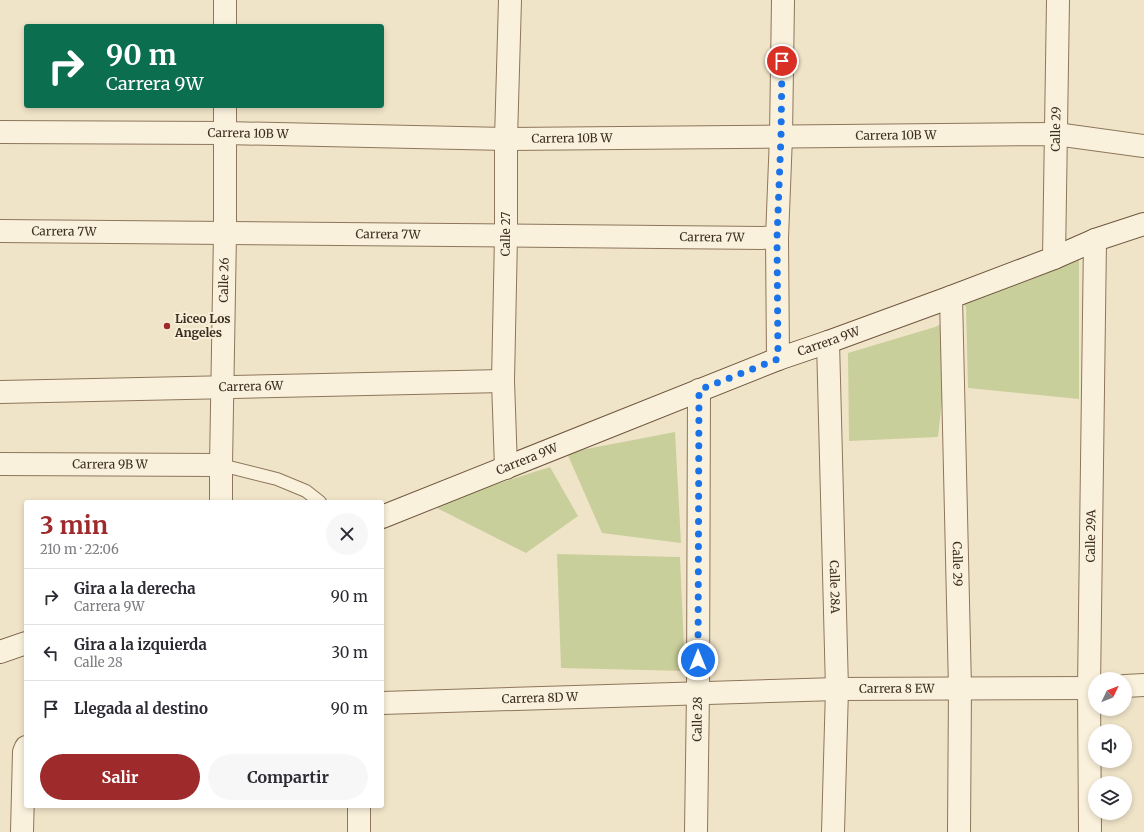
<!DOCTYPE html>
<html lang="es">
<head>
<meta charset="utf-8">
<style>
  :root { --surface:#fff; --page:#f7f7f7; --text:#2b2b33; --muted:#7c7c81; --line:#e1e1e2; --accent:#9e2a2b }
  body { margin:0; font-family:Merriweather,serif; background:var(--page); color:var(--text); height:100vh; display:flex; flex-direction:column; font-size:15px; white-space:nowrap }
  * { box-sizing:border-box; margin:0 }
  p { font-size:13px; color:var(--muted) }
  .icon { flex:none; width:22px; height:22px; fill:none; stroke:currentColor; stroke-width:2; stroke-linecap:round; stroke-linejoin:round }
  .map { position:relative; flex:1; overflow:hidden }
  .side { position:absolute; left:24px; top:500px; width:360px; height:308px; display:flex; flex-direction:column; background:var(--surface); border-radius:4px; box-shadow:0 2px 6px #0003 }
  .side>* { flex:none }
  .guide { position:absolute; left:24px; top:24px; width:360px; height:84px; border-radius:4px; box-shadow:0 2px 6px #0003; background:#0b6e4f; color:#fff; overflow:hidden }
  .needle { width:26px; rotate:47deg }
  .tools { position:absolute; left:1088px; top:672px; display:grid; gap:8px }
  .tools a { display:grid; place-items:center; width:44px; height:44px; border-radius:50%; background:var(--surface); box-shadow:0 2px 6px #0003; font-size:20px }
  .pin { position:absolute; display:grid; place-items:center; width:34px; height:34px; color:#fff; margin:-17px; border:2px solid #fff; border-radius:50%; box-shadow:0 1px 4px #0007 }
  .me { position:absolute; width:44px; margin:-22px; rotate:0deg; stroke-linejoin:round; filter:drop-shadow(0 0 3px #0008) }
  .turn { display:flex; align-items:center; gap:14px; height:84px; padding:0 16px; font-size:18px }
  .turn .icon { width:52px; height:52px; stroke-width:2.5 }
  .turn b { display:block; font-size:28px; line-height:34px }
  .round { display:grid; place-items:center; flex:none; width:42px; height:42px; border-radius:21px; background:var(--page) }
  .overview { display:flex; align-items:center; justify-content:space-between; height:68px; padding:0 16px }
  h1 { font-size:24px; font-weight:700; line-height:30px; color:var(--accent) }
  .primary-button { display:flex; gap:8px; margin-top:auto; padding:8px 16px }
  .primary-button a { flex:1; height:46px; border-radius:24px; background:var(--accent); color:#fff; font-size:16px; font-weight:700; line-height:46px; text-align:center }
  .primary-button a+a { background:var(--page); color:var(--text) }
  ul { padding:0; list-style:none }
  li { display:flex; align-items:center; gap:12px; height:56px; padding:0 16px; border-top:1px solid var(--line) }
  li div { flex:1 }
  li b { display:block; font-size:15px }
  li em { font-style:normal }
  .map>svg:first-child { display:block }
</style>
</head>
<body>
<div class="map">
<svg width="1144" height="832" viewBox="0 0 1144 832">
  <rect width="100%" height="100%" fill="#f0e4c8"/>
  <!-- green -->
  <g fill="#c9cf9b">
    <polygon points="1079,251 1079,399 968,388 966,308 960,296"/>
    <polygon points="951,319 938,437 849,441 848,353 935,327"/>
    <polygon points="675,432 681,543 602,533 563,444 581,450"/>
    <polygon points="550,467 578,516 526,553 435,507 473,481 493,485"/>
    <polygon points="557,554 680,557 685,671 561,668"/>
  </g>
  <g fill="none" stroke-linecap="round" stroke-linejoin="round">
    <!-- lane casing -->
    <g stroke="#8d765c" stroke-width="14">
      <polyline id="lane" points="221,465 277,479 306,491 320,502"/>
    </g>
    <!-- street casing -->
    <g stroke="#8d765c" stroke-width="24">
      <g id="street">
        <polyline points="225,26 225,0"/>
        <path id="s1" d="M0 132 225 133 506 139 1056 134 1144 146"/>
        <path id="s2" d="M0 231 777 238"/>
        <path id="s3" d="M1054 258 1058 0"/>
        <path id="s4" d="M951 297 960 688 959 832"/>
        <path id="s5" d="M828 342 837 689 833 832"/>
        <polyline points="778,359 777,238 781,136 783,0"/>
        <path id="s6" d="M0 392 503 381"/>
        <path id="s7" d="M0 464 221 465"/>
        <path id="s8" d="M506 468 503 381 506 236V139L510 0"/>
        <path id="s9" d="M221 502V465L225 233V106"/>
        <polyline points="1125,686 1144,685"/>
        <path id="s10" d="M382 703 837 689 1095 688"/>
        <polyline points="22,832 24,752 26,747"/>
        <polyline points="359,832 359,806"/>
        <path id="s11" d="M696 832 698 692 699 390"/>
        <path id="s12" d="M1090 832 1089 688 1095 240"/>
      </g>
    </g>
    <!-- secondary casing -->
    <g stroke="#6f573f" stroke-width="24">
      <g id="secondary">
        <path id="s13" d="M382 517 778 359 828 342 951 297 1054 258 1095 240 1144 224"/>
        <polyline points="0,652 26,643"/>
      </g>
    </g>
    <!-- lane -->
    <use href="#lane" stroke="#faf1dc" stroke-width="12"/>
    <!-- street -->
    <use href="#street" stroke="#faf1dc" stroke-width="22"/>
    <!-- secondary -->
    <use href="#secondary" stroke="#faf1dc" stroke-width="22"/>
  </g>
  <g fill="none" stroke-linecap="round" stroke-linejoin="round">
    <!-- route -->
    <polyline stroke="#1a73e8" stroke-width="7" stroke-dasharray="0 12.6" points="698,660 699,390 778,359 777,238 781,136 782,61"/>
  </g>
  <!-- markers -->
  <circle fill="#9e2a2b" stroke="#f7eed8" stroke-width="1.5" cx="167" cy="326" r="4"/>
  <g text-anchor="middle" stroke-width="4" stroke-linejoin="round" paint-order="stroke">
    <!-- street labels -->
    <g font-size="12" fill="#3d2e20" stroke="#f7eed8">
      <text dy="4" stroke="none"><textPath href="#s3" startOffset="129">Calle 29</textPath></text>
      <text dy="4" stroke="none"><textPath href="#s1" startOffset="248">Carrera 10B W</textPath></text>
      <text dy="4" stroke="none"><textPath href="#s1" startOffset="896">Carrera 10B W</textPath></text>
      <text dy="4" stroke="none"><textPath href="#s1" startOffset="572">Carrera 10B W</textPath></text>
      <text dy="4" stroke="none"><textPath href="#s2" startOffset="64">Carrera 7W</textPath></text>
      <text dy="4" stroke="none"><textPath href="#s8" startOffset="234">Calle 27</textPath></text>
      <text dy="4" stroke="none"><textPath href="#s2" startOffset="388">Carrera 7W</textPath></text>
      <text dy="4" stroke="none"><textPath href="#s2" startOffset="712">Carrera 7W</textPath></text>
      <text dy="4" stroke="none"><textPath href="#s9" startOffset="222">Calle 26</textPath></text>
      <text dy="4" stroke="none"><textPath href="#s13" startOffset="480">Carrera 9W</textPath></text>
      <text dy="4" stroke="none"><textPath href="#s6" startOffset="251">Carrera 6W</textPath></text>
      <text dy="4" stroke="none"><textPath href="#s13" startOffset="156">Carrera 9W</textPath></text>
      <text dy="4" stroke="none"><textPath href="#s7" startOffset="110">Carrera 9B W</textPath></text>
      <text dy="4" stroke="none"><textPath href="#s12" startOffset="296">Calle 29A</textPath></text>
      <text dy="4" stroke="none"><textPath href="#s4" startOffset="267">Calle 29</textPath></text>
      <text dy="4" stroke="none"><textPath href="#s5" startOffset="245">Calle 28A</textPath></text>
      <text dy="4" stroke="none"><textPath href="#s10" startOffset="515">Carrera 8 EW</textPath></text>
      <text dy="4" stroke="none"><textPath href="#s10" startOffset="158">Carrera 8D W</textPath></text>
      <text dy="4" stroke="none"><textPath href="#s11" startOffset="113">Calle 28</textPath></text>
    </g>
    <!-- poi labels -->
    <g font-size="12" font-weight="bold" fill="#3d2e20" stroke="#f7eed8" text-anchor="start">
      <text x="175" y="323">Liceo Los<tspan x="175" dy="14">Angeles</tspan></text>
    </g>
  </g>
</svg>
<div class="tools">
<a><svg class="needle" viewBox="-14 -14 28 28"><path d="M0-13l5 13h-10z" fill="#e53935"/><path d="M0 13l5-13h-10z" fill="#7c7c81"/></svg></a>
<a><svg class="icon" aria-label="sound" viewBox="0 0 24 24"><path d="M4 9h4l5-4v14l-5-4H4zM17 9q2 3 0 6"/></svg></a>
<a><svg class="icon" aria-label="layers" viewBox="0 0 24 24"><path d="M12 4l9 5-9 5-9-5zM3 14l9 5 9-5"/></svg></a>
</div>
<div class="pin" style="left:782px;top:61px;background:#d93025"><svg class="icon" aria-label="arrive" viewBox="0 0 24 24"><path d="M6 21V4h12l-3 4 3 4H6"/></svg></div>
<svg class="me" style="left:698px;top:660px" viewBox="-20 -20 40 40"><circle r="17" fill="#1a73e8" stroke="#fff" stroke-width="3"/><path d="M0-11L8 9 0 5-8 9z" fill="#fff"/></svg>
<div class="guide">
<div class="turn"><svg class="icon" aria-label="right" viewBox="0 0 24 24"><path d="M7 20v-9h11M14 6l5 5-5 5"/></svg><div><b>90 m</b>Carrera 9W</div></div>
</div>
<section class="side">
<div class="overview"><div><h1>3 min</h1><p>210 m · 22:06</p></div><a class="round"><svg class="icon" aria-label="close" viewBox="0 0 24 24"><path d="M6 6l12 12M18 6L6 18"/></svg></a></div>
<ul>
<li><svg class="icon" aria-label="right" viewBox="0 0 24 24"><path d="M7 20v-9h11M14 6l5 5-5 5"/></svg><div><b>Gira a la derecha</b><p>Carrera 9W</p></div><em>90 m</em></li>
<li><svg class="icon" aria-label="left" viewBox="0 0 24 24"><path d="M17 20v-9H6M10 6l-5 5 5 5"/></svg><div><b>Gira a la izquierda</b><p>Calle 28</p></div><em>30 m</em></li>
<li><svg class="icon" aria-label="arrive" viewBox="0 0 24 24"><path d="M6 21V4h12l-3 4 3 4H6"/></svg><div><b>Llegada al destino</b></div><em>90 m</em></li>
</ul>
<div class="primary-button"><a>Salir</a><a>Compartir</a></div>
</section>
</div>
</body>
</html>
